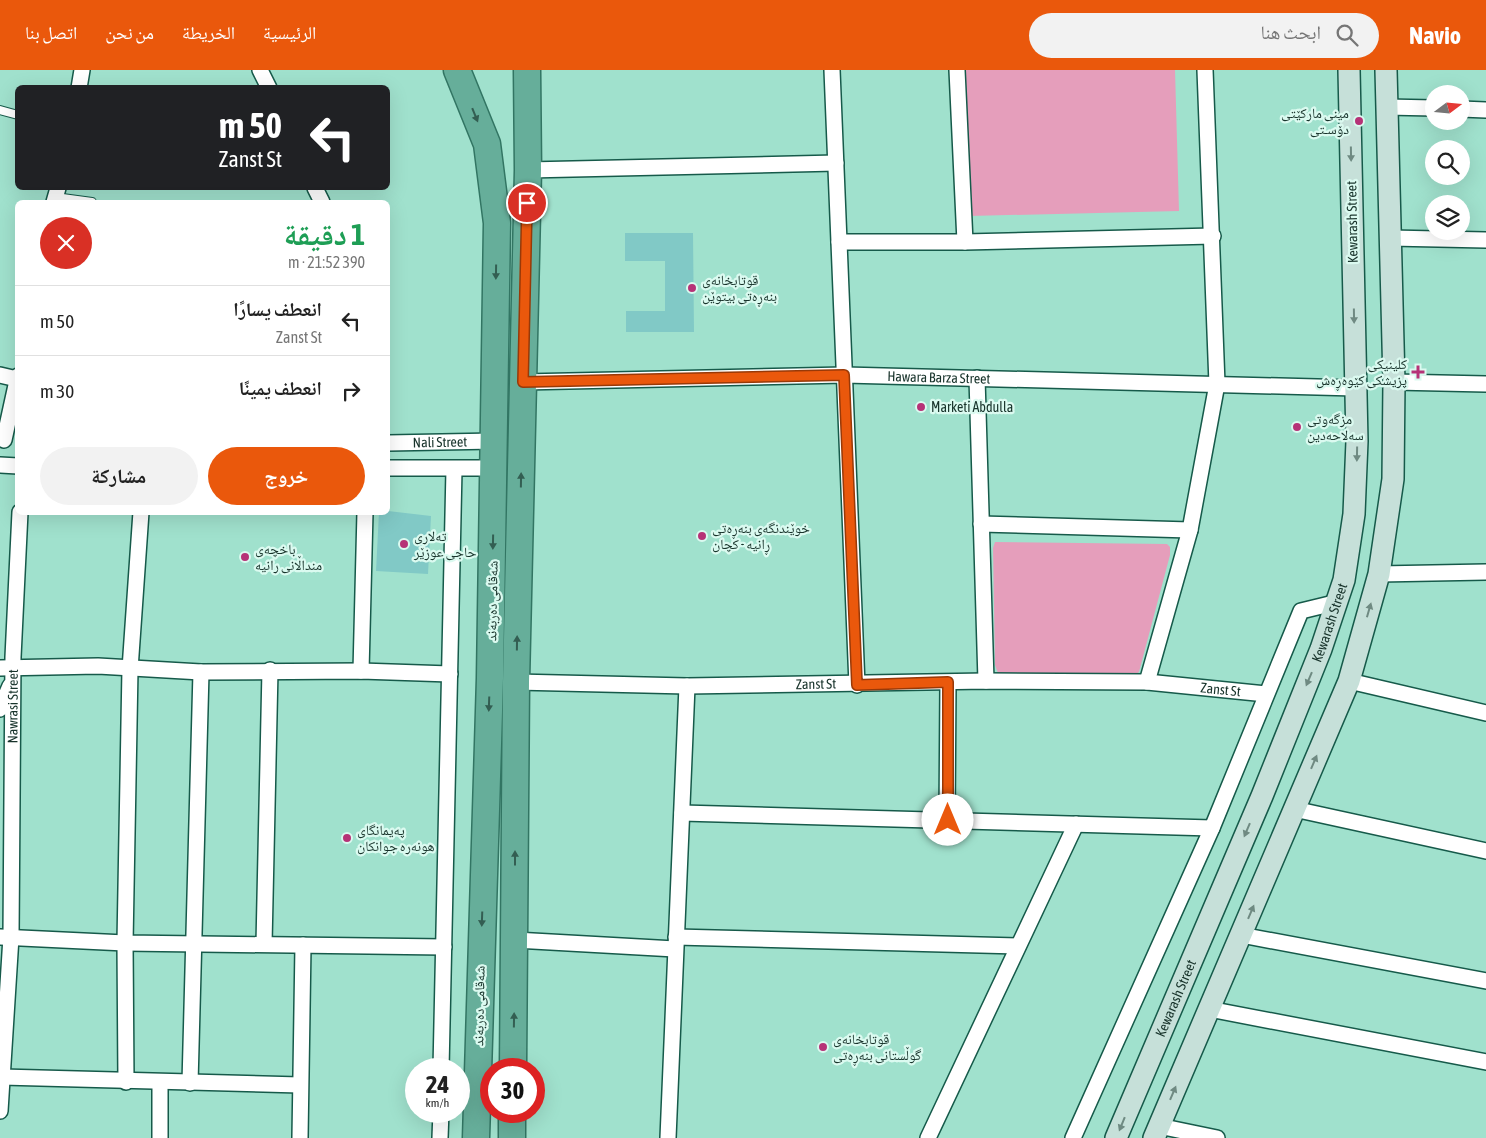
<!DOCTYPE html>
<html lang="ar">
<head>
<meta charset="utf-8">
<style>
  :root { --surface:#fff; --page:#f2f2f2; --text:#222; --muted:#767676; --line:#e0e0e0; --accent:#ea580c }
  body { margin:0; font-family:"Asap Condensed","Noto Naskh Arabic",sans-serif; background:var(--page); color:var(--text); direction:rtl; height:100vh; display:flex; flex-direction:column; font-size:19px; white-space:nowrap }
  * { box-sizing:border-box; margin:0 }
  p { font-size:16px; color:var(--muted) }
  .icon { flex:none; width:28px; height:28px; fill:none; stroke:currentColor; stroke-width:2; stroke-linecap:round; stroke-linejoin:round }
  .map { position:relative; flex:1; overflow:hidden; direction:ltr }
  .sheet { position:absolute; left:15px; top:130px; width:375px; height:315px; display:flex; flex-direction:column; background:var(--surface); border-radius:8px; box-shadow:0 5px 20px #0002; direction:rtl }
  .sheet>* { flex:none }
  .top-card { position:absolute; left:15px; top:15px; width:375px; height:105px; border-radius:8px; box-shadow:0 5px 20px #0002; direction:rtl; background:#202124; color:#fff; overflow:hidden }
  .needle { width:32px; rotate:74deg }
  .fabs { position:absolute; left:1425px; top:15px; display:grid; gap:10px }
  .fabs a { display:grid; place-items:center; width:45px; height:45px; border-radius:50%; background:var(--surface); box-shadow:0 5px 20px #0002; font-size:25px }
  .speed { position:absolute; left:405px; top:988px; display:flex; gap:10px; font-size:25px; font-weight:700; text-align:center }
  .speed>* { display:grid; place-content:center; width:65px; height:65px; border-radius:50%; background:var(--surface); box-shadow:0 5px 20px #0002; line-height:1 }
  .speed small { font-size:12px; font-weight:400 }
  .speed .limit { border:8px solid #d22; background:#fff; color:#111 }
  .pin { position:absolute; display:grid; place-items:center; width:42px; height:42px; color:#fff; margin:-21px; border:2px solid #fff; border-radius:50%; box-shadow:0 1px 5px #0007 }
  .me { position:absolute; width:55px; margin:-28px; rotate:0deg; stroke-linejoin:round; filter:drop-shadow(0 0 4px #0008) }
  .turn { display:flex; align-items:center; gap:18px; height:105px; padding:0 25px; font-size:22px }
  .turn .icon { width:65px; height:65px; stroke-width:2.5 }
  .turn b { display:block; font-size:35px; line-height:42px }
  .round { display:grid; place-items:center; flex:none; width:52px; height:52px; border-radius:26px; background:var(--page) }
  .headline { display:flex; align-items:center; justify-content:space-between; height:85px; padding:0 25px }
  h1 { font-size:30px; font-weight:700; line-height:38px; color:#1e9e55 }
  .primary-button { display:flex; gap:10px; margin-top:auto; padding:10px 25px }
  .primary-button a { flex:1; height:58px; border-radius:30px; background:var(--accent); color:#fff; font-size:20px; font-weight:700; line-height:58px; text-align:center }
  .primary-button a+a { background:var(--page); color:var(--text) }
  ul { padding:0; list-style:none }
  li { display:flex; align-items:center; gap:15px; height:70px; padding:0 25px; border-top:1px solid var(--line) }
  li div { flex:1 }
  li b { display:block; font-size:19px }
  li em { font-style:normal }
  header { display:flex; align-items:center; gap:30px; box-sizing:border-box; height:70px; padding:0 25px; background:var(--accent); color:#fff }
  header strong { font-size:24px }
  nav { display:flex; gap:28px; margin-inline-start:auto; font-size:18px }
  .search { width:350px; height:45px; background:var(--page); display:flex; align-items:center; gap:12px; box-sizing:border-box; padding:0 18px; border-radius:28px; color:var(--muted); font-size:19px }
  .map>svg:first-child { display:block }
</style>
</head>
<body>
<header>
<strong>Navio</strong>
<div class="search"><svg class="icon" aria-label="search" viewBox="0 0 24 24"><circle cx="10" cy="10" r="6"/><path d="M15 15l6 6"/></svg>ابحث هنا</div>
<nav><a>الرئيسية</a><a>الخريطة</a><a>من نحن</a><a>اتصل بنا</a></nav>
</header>
<div class="map">
<svg width="1486" height="1068" viewBox="0 0 1486 1068">
  <rect width="100%" height="100%" fill="#a0e1cd"/>
  <!-- green -->
  <g fill="#e59ebb">
    <polygon points="965,0 1175,0 1179,141 969,146"/>
    <polygon points="995,472 1167,474 1170,477 1170,485 1139,602 1136,604 999,606 995,595 993,478"/>
  </g>
  <!-- building -->
  <g fill="#81c9c6">
    <polygon points="625,163 693,163 694,262 626,262 626,241 665,241 665,191 625,191"/>
    <polygon points="388,441 431,446 428,504 376,501 379,442"/>
  </g>
  <g fill="none" stroke-linecap="round" stroke-linejoin="round">
    <!-- service casing -->
    <g stroke="#165a4a" stroke-width="10">
      <g id="service">
        <polyline points="0,40 18,45"/>
        <polyline points="55,127 92,132"/>
      </g>
    </g>
    <!-- minor casing -->
    <g stroke="#165a4a" stroke-width="18">
      <g id="minor">
        <polyline points="260,0 269,18"/>
        <polyline points="832,0 857,615"/>
        <polyline points="957,0 965,172"/>
        <polyline points="79,18 82,0"/>
        <polyline points="1386,37 1434,38"/>
        <polyline points="1461,39 1486,40"/>
        <polyline points="528,100 836,93"/>
        <polyline points="315,118 322,132"/>
        <polyline points="54,132 58,118"/>
        <polyline points="1390,168 1486,170"/>
        <polyline points="839,172 965,172 1213,166"/>
        <polyline points="0,305 17,309"/>
        <polyline points="977,308 986,611"/>
        <path id="s1" d="M523 312 845 305 1355 318"/>
        <polyline points="1394,312 1486,314"/>
        <polyline points="4,370 18,306"/>
        <path id="s2" d="M388 373 495 371"/>
        <polyline points="0,395 18,396"/>
        <polyline points="388,398 495,398"/>
        <polyline points="981,454 1190,460"/>
        <polyline points="1379,504 1486,502"/>
        <polyline points="0,598 98,596 201,602 361,601 450,604"/>
        <polyline points="361,601 365,442"/>
        <polyline points="1349,611 1486,643"/>
        <path id="s3" d="M516 612 687 616 986 611 1147 612 1266 624"/>
        <polyline points="1147,612 1190,460 1217,314 1205,0"/>
        <polyline points="0,639 10,616"/>
        <polyline points="1294,739 1486,781"/>
        <polyline points="682,743 1212,758"/>
        <polyline points="947,750 948,613"/>
        <polyline points="1241,865 1486,911"/>
        <polyline points="0,867 125,873 444,877"/>
        <polyline points="676,867 1018,876"/>
        <polyline points="515,870 675,879"/>
        <polyline points="264,874 270,600"/>
        <polyline points="1209,939 1486,992"/>
        <polyline points="441,999 454,399"/>
        <polyline points="2,1007 300,1015"/>
        <polyline points="126,1012 125,873 130,599 141,442"/>
        <polyline points="190,1013 201,602"/>
        <path id="s4" d="M0 1041 11 867 13 587 20 442"/>
        <polyline points="1159,1056 1217,1068"/>
        <polyline points="160,1068 160,1013"/>
        <polyline points="300,1068 303,875"/>
        <polyline points="440,1068 441,1041"/>
        <polyline points="668,1068 687,616"/>
        <polyline points="928,1068 1076,754"/>
        <polyline points="1073,1068 1212,758 1301,541 1338,532"/>
      </g>
    </g>
    <!-- secondary casing -->
    <g stroke="#165a4a" stroke-width="24">
      <g id="secondary">
        <path id="s5" d="M1116 1068 1262 726 1321 579 1344 510 1354 444 1357 371 1349 0"/>
        <polyline points="1154,1068 1349,611 1379,504 1393,409 1394,312 1386,0"/>
      </g>
    </g>
    <!-- trunk casing -->
    <g stroke="#327563" stroke-width="29">
      <g id="trunk">
        <polyline points="457,0 487,74 497,153 490,608 476,1068"/>
        <polyline points="513,999 516,612 528,100 527,0"/>
        <polyline points="512,1068 512,1041"/>
      </g>
    </g>
    <!-- service -->
    <use href="#service" stroke="#fff" stroke-width="8"/>
    <!-- minor -->
    <use href="#minor" stroke="#fff" stroke-width="15"/>
    <!-- secondary -->
    <use href="#secondary" stroke="#c6e0d9" stroke-width="21"/>
    <!-- trunk -->
    <use href="#trunk" stroke="#66ae9a" stroke-width="26"/>
  </g>
  <!-- one-way arrows -->
  <defs><path id="oneway-solid" d="M-6-.8H1V-3.2L6.5 0L1 3.2V.8H-6Z" transform="scale(1.25)"/></defs>
  <g fill="#335e52">
    <use href="#oneway-solid" transform="translate(475 45) rotate(68)"/>
    <use href="#oneway-solid" transform="translate(496 202) rotate(91)"/>
    <use href="#oneway-solid" transform="translate(521 410) rotate(-89)"/>
    <use href="#oneway-solid" transform="translate(493 472) rotate(91)"/>
    <use href="#oneway-solid" transform="translate(517 573) rotate(-89)"/>
    <use href="#oneway-solid" transform="translate(489 634) rotate(92)"/>
    <use href="#oneway-solid" transform="translate(515 788) rotate(-90)"/>
    <use href="#oneway-solid" transform="translate(482 849) rotate(92)"/>
    <use href="#oneway-solid" transform="translate(514 950) rotate(-89)"/>
  </g>
  <g fill="#6f8a82">
    <use href="#oneway-solid" transform="translate(1351 84) rotate(89)"/>
    <use href="#oneway-solid" transform="translate(1354 246) rotate(89)"/>
    <use href="#oneway-solid" transform="translate(1357 384) rotate(91)"/>
    <use href="#oneway-solid" transform="translate(1369 540) rotate(-74)"/>
    <use href="#oneway-solid" transform="translate(1309 609) rotate(113)"/>
    <use href="#oneway-solid" transform="translate(1314 692) rotate(-67)"/>
    <use href="#oneway-solid" transform="translate(1247 760) rotate(113)"/>
    <use href="#oneway-solid" transform="translate(1251 842) rotate(-67)"/>
    <use href="#oneway-solid" transform="translate(1173 1023) rotate(-67)"/>
    <use href="#oneway-solid" transform="translate(1122 1054) rotate(112)"/>
  </g>
  <g fill="none" stroke-linecap="round" stroke-linejoin="round">
    <!-- route casing -->
    <g stroke="#983908" stroke-width="12">
      <polyline id="route" points="527,133 523,312 844,305 857,615 948,612 948,750"/>
    </g>
    <!-- route -->
    <use href="#route" stroke="#ea580c" stroke-width="9"/>
  </g>
  <!-- markers -->
  <g fill="#b63277" stroke="#dbfaf0" stroke-width="2">
    <circle cx="1359" cy="51" r="5"/>
    <circle cx="692" cy="218" r="5"/>
    <path d="M1415.5 294.5h5v5h5v5h-5v5h-5v-5h-5v-5h5z"/>
    <circle cx="921" cy="337" r="5"/>
    <circle cx="1297" cy="357" r="5"/>
    <circle cx="702" cy="466" r="5"/>
    <circle cx="404" cy="474" r="5"/>
    <circle cx="245" cy="487" r="5"/>
    <circle cx="347" cy="768" r="5"/>
    <circle cx="823" cy="977" r="5"/>
  </g>
  <g text-anchor="middle" stroke-width="4.5" stroke-linejoin="round" paint-order="stroke">
    <!-- poi labels -->
    <g font-size="14" fill="#18332b" stroke="#dbfaf0" text-anchor="start">
      <text x="1349" y="48" text-anchor="end">مینی مارکێتی<tspan x="1349" dy="16">دۆسـتی</tspan></text>
      <text x="702" y="215">قوتابخانەی<tspan x="702" dy="16">بنەڕەتی بیتوێن</tspan></text>
      <text x="1407" y="299" text-anchor="end">كلینیكی<tspan x="1407" dy="16">پزیشكی كێوەڕەش</tspan></text>
      <text x="931" y="342">Marketi Abdulla</text>
      <text x="1307" y="354">مزگەوتی<tspan x="1307" dy="16">سەلاحەدین</tspan></text>
      <text x="712" y="463">خوێندنگەی بنەڕەتی<tspan x="712" dy="16">ڕانیە - کچان</tspan></text>
      <text x="414" y="471">تەلاری<tspan x="414" dy="16">حاجی عوزێر</tspan></text>
      <text x="255" y="484">باخچەی<tspan x="255" dy="16">منداڵانی رانیە</tspan></text>
      <text x="357" y="765">پەیمانگای<tspan x="357" dy="16">هونەرە جوانکان</tspan></text>
      <text x="833" y="974">قوتابخانه‌ی<tspan x="833" dy="16">گوڵستانی بنه‌ڕه‌تی</tspan></text>
    </g>
    <!-- street labels -->
    <g font-size="14" fill="#18332b" stroke="#dbfaf0">
      <text transform="translate(1352 152) rotate(-91)" y="5">Kewarash Street</text>
      <text dy="5" stroke="none"><textPath href="#s1" startOffset="416">Hawara Barza Street</textPath></text>
      <text dy="5" stroke="none"><textPath href="#s2" startOffset="52">Nali Street</textPath></text>
      <text transform="translate(492 531) rotate(-89)" y="5">شەقامی دەربەند</text>
      <text dy="5" stroke="none"><textPath href="#s5" startOffset="558">Kewarash Street</textPath></text>
      <text dy="5" stroke="none"><textPath href="#s3" startOffset="300">Zanst St</textPath></text>
      <text dy="5" stroke="none"><textPath href="#s3" startOffset="705">Zanst St</textPath></text>
      <text dy="5" stroke="none"><textPath href="#s4" startOffset="405">Nawrasi Street</textPath></text>
      <text dy="5" stroke="none"><textPath href="#s5" startOffset="152">Kewarash Street</textPath></text>
      <text transform="translate(479 936) rotate(-89)" y="5">شەقامی دەربەند</text>
    </g>
  </g>
</svg>
<div class="fabs">
<a><svg class="needle" viewBox="-14 -14 28 28"><path d="M0-13l5 13h-10z" fill="#e53935"/><path d="M0 13l5-13h-10z" fill="#767676"/></svg></a>
<a><svg class="icon" aria-label="search" viewBox="0 0 24 24"><circle cx="10" cy="10" r="6"/><path d="M15 15l6 6"/></svg></a>
<a><svg class="icon" aria-label="layers" viewBox="0 0 24 24"><path d="M12 4l9 5-9 5-9-5zM3 14l9 5 9-5"/></svg></a>
</div>
<div class="speed"><div>24<small>km/h</small></div><div class="limit">30</div></div>
<div class="pin" style="left:527px;top:133px;background:#d93025"><svg class="icon" aria-label="arrive" viewBox="0 0 24 24"><path d="M6 21V4h12l-3 4 3 4H6"/></svg></div>
<svg class="me" style="left:948px;top:750px" viewBox="-20 -20 40 40"><circle r="19" fill="#fff"/><path d="M0-13L10 11 0 6-10 11z" fill="#ea580c"/></svg>
<div class="top-card">
<div class="turn"><svg class="icon" aria-label="left" viewBox="0 0 24 24"><path d="M17 20v-9H6M10 6l-5 5 5 5"/></svg><div><b>50 m</b>Zanst St</div></div>
</div>
<section class="sheet">
<div class="headline"><div><h1>1 دقيقة</h1><p>390 m · 21:52</p></div><a class="round" style="background:#d93025;color:#fff"><svg class="icon" aria-label="close" viewBox="0 0 24 24"><path d="M6 6l12 12M18 6L6 18"/></svg></a></div>
<ul>
<li><svg class="icon" aria-label="left" viewBox="0 0 24 24"><path d="M17 20v-9H6M10 6l-5 5 5 5"/></svg><div><b>انعطف يسارًا</b><p>Zanst St</p></div><em>50 m</em></li>
<li><svg class="icon" aria-label="right" viewBox="0 0 24 24"><path d="M7 20v-9h11M14 6l5 5-5 5"/></svg><div><b>انعطف يمينًا</b></div><em>30 m</em></li>
</ul>
<div class="primary-button"><a>خروج</a><a>مشاركة</a></div>
</section>
</div>
</body>
</html>
